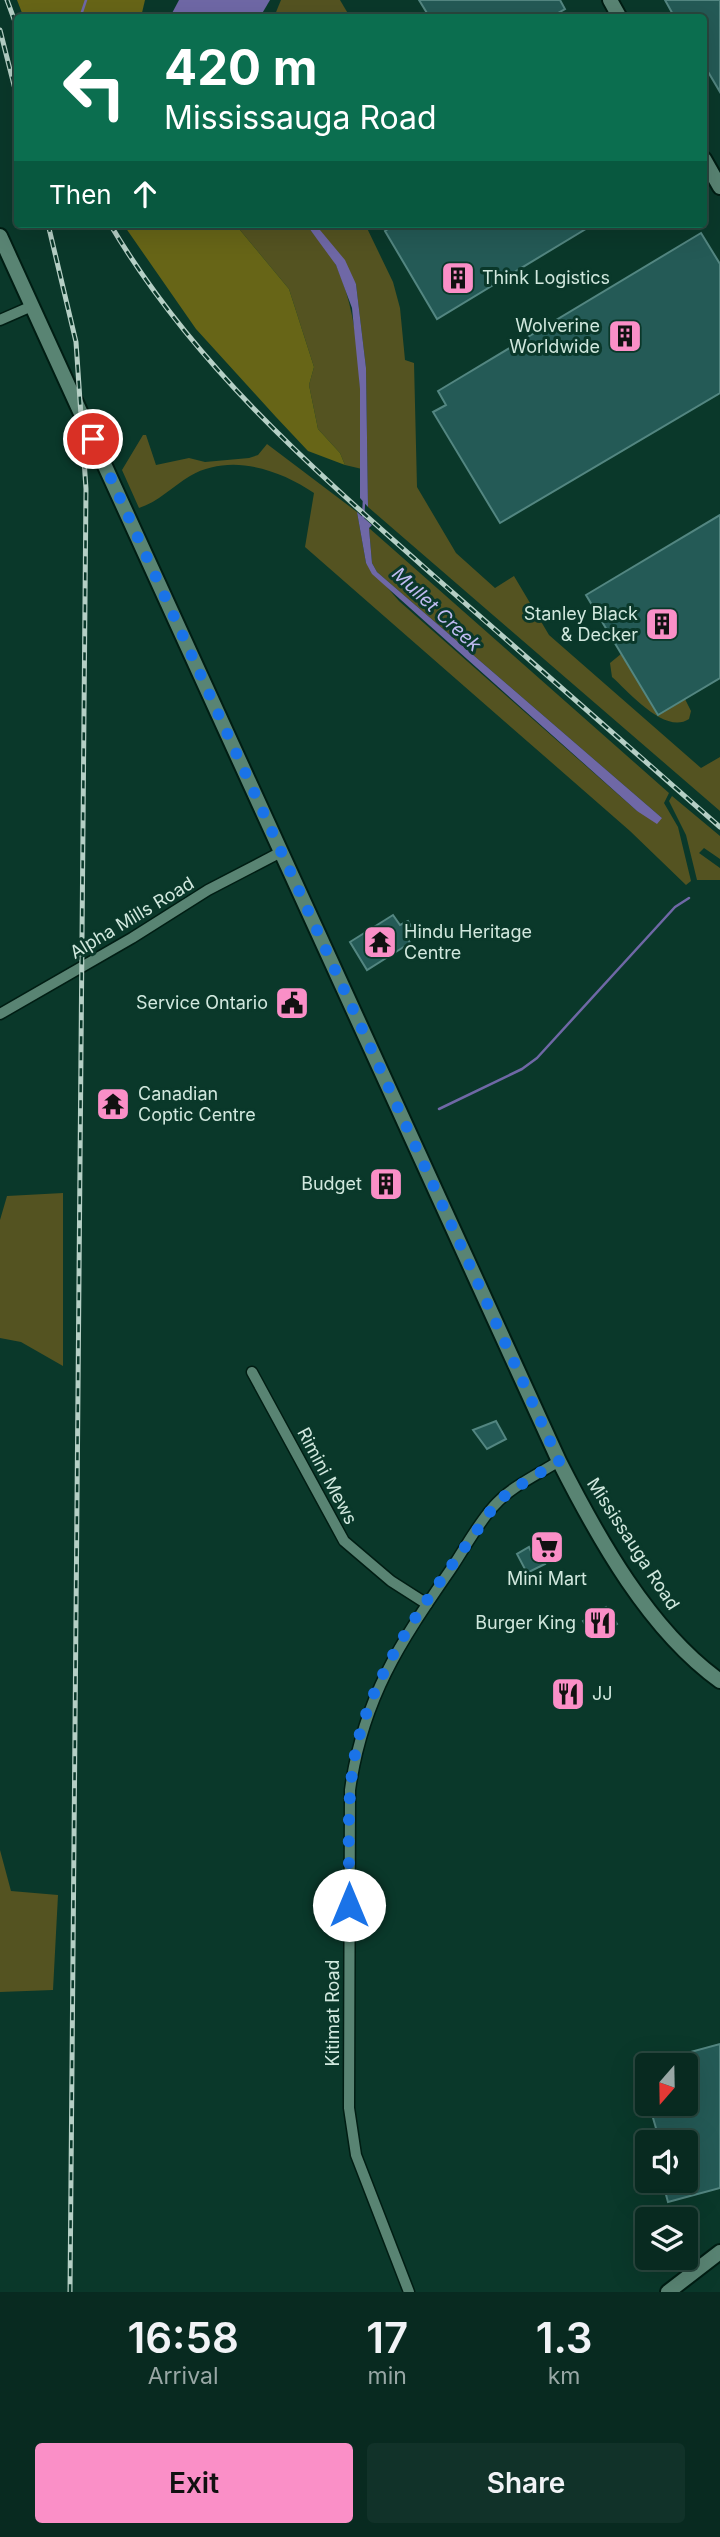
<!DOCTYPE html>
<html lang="en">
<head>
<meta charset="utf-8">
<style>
  :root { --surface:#082a20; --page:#113229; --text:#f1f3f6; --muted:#98a7a5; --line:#29463e; --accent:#fa8fc7 }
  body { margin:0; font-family:Inter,sans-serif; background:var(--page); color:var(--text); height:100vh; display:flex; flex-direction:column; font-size:26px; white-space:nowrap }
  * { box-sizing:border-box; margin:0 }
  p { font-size:23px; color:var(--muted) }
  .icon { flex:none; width:38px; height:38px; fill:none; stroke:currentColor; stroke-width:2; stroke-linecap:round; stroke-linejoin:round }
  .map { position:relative; height:2292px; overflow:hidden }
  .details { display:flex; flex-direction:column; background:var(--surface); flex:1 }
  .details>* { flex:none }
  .hud { position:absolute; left:14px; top:14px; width:693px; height:214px; border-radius:7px; box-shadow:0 7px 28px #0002,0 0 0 2px var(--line); background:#0b6e4f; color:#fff; overflow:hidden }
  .needle { width:46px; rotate:200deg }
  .buttons { position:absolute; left:635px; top:2053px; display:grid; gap:14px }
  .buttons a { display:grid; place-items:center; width:63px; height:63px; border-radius:7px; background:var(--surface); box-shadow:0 7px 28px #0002,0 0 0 2px var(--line); font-size:35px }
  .pin { position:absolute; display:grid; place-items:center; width:60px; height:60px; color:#fff; margin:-30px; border:4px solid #fff; border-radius:50%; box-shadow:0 2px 7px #0007 }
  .me { position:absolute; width:77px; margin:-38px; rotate:0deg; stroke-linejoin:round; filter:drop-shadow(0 0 5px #0008) }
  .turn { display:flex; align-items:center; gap:24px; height:147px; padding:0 35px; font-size:32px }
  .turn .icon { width:91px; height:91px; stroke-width:2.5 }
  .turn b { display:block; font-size:49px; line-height:60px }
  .then { display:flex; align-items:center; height:66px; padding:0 35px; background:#0003; gap:14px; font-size:26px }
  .eta { display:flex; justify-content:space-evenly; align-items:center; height:119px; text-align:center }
  .eta b { font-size:42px; font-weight:600; line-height:49px }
  .button { display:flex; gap:14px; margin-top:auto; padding:14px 35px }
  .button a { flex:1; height:80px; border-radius:7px; background:var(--accent); color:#111; font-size:28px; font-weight:600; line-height:80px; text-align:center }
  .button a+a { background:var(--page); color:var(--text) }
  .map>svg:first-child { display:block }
</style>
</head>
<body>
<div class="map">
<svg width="720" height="2292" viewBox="0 0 720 2292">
  <rect width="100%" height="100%" fill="#0a382a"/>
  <!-- green -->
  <g fill="#545321">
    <polygon points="281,0 340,0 350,17 274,17"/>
    <path d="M228 224H306C316 238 330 252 337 267 364 329 360 403 362 469L345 465 340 453 318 429 309 385 314 367 289 289 240 230Z"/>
    <polygon points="315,224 365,224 393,282 400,308 405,360 414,363 417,487 456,553 495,588 514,576 549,635 701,768 720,757 720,811 368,507 366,368 356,284"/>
    <path d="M143 435H146L156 465 189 458 205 462 249 458 258 455 267 444 357 512 366 563 399 601 637 811 662 818 377 572 372 563 369 528 669 793 664 803 678 827 691 881 686 885 630 831 305 547 314 493C279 469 230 453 190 476 173 486 158 502 139 508L122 470Z"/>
    <path d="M621 654 658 715 685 699 691 711 689 719C665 735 629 692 612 677L610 663Z"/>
    <polygon points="672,796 720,836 720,859 704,848 699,853 720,868 720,880 697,880 686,835 669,801"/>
    <polygon points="63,1193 63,1366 21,1342 0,1338 0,1220 7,1196"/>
    <polygon points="0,1850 11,1891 58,1895 53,1990 0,1992"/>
  </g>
  <!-- forest -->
  <g fill="#676517">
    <polygon points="17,0 145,0 141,17 24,18"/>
    <polygon points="123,224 228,224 240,230 289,289 314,367 309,385 318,429 340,453 345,465 308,451 276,417 196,329"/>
  </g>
  <!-- water -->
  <g fill="#6f68a6">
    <polygon points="179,0 270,0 260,17 170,17"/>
    <polygon points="306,224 315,224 345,260 356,284 366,368 368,507 360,498 360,389 352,308 336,265"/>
    <polygon points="357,512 372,525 369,528 372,563 377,572 662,818 657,824 637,811 372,574 366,563"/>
  </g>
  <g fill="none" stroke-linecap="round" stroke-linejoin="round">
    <!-- stream -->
    <g stroke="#6f68a6" stroke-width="2.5">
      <polyline points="80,18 86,0"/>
      <polyline points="363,519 364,501"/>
      <polyline points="439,1109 522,1069 537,1058 675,907 689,898"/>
    </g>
  </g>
  <!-- building -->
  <g fill="#245a56" stroke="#538681" stroke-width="2">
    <polygon points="419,0 560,0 565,9 549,18 430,18"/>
    <polygon points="665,0 720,0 720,92 704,65 704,18 675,18"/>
    <polygon points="396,224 594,224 437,319 385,231"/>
    <polygon points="701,233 720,264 720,393 500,523 433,412 446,405 438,391"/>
    <polygon points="720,515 720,678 658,715 586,595"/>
    <polygon points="393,915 400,925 408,921 412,928 405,933 410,943 367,970 350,942"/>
    <polygon points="496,1421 506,1439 487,1449 473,1430"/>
    <polygon points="529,1547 534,1558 540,1555 545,1564 527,1573 517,1554"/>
    <polygon points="606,1607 617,1624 594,1638 583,1621"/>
    <polygon points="720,2044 720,2188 668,2202 662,2180 686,2180 686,2142 660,2142 649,2104 686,2104 686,2065 650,2063"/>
  </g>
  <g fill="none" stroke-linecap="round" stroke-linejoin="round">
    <!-- street casing -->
    <g stroke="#001d13" stroke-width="13">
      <g id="street">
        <polyline points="0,320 32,306"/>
        <polyline points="0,1014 132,938 208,890 281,852"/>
        <polyline points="252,1372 344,1541 391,1581 427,1604"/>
        <path d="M409 2292 356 2155 349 2108 350 1790C363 1698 400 1643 451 1569 465 1548 477 1525 493 1507 510 1487 537 1475 559 1461"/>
      </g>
    </g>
    <!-- secondary casing -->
    <g stroke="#001d13" stroke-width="18">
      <g id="secondary">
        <polyline points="610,0 620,18"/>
        <polyline points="704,159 720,187"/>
        <path d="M0 236 559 1461C598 1538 649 1630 720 1681"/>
        <polyline points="668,2292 720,2252"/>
      </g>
    </g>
    <!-- street -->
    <use href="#street" stroke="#598473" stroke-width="10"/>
    <!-- secondary -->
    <use href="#secondary" stroke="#598473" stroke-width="14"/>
    <!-- rail casing -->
    <g stroke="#b5cfc5" stroke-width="5">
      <g id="rail">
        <polyline points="7,0 18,30"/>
        <polyline points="0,30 18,101"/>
        <polyline points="48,224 76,342 86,489 70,2292"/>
        <path d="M110 224C193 365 313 469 434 576 529 660 625 743 720 827"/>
      </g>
    </g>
    <!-- rail -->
    <use href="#rail" stroke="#0a382a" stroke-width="2.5" stroke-dasharray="8" stroke-linecap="butt"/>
  </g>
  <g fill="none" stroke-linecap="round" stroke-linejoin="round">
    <!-- route -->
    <path stroke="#1a73e8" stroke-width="12" stroke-dasharray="0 21.6" d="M93 439 559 1461 509 1492 494 1506C446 1576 385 1647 361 1730 344 1786 350 1847 349 1905"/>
  </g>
  <!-- icons -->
  <defs>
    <g id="building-square" transform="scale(1.75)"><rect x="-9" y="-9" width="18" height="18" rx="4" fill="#fa8fc7" stroke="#0a382a"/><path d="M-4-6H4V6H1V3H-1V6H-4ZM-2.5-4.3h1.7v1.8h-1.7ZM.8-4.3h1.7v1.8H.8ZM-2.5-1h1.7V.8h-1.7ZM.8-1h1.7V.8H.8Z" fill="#111"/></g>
    <g id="temple-square" transform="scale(1.75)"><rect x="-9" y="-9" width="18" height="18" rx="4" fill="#fa8fc7" stroke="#0a382a"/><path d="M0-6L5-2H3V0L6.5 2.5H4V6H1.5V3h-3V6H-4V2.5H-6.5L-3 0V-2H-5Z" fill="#111"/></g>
    <g id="civic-square" transform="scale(1.75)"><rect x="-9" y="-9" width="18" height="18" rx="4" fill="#fa8fc7" stroke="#0a382a"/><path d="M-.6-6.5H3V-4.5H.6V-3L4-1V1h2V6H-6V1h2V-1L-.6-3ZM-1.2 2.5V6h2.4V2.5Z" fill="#111"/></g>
    <g id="supermarket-square" transform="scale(1.75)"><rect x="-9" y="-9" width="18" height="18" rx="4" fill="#fa8fc7" stroke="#0a382a"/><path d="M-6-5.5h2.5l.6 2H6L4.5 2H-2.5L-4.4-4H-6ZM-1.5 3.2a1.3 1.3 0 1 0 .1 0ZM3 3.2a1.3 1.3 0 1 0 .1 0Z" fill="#111"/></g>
    <g id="restaurant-square" transform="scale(1.75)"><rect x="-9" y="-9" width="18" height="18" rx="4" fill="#fa8fc7" stroke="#0a382a"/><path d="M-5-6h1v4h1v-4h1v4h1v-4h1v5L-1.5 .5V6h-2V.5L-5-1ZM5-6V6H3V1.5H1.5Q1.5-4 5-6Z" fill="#111"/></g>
  </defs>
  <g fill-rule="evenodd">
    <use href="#building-square" x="458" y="278"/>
    <use href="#building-square" x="625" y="336"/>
    <use href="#building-square" x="662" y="624"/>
    <use href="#temple-square" x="380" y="942"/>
    <use href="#civic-square" x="292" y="1003"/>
    <use href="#temple-square" x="113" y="1104"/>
    <use href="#building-square" x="386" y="1184"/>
    <use href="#supermarket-square" x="547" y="1547"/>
    <use href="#restaurant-square" x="600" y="1623"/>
    <use href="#restaurant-square" x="568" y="1694"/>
  </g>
  <g text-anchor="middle" stroke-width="6" stroke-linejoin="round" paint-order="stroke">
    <!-- poi labels -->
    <g font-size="18" fill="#d1e8de" stroke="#0a382a" text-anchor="end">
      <text x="482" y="284" text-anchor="start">Think Logistics</text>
      <text x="600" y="332">Wolverine<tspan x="600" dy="21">Worldwide</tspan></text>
      <text x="638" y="620">Stanley Black<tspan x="638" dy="21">&amp; Decker</tspan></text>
      <text x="404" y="938" text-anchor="start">Hindu Heritage<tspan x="404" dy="21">Centre</tspan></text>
      <text x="268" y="1009">Service Ontario</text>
      <text x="138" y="1100" text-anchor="start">Canadian<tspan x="138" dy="21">Coptic Centre</tspan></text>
      <text x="362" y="1190">Budget</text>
      <text x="547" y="1585" text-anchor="middle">Mini Mart</text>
      <text x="576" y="1629">Burger King</text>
      <text x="592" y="1700" text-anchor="start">JJ</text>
    </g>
    <!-- street labels -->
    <g font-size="18" fill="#d1e8de" stroke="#0a382a">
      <text transform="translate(132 918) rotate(-31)" y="6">Alpha Mills Road</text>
      <text transform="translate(327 1476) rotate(62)" y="6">Rimini Mews</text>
      <text transform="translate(633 1544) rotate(57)" y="6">Mississauga Road</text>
      <text transform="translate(333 2013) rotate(-90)" y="6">Kitimat Road</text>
    </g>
    <!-- water labels -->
    <g font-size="19" font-style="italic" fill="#bfbbf1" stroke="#0a382a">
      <text transform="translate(437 609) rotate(43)" y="7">Mullet Creek</text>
    </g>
  </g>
</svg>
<div class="buttons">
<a><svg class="needle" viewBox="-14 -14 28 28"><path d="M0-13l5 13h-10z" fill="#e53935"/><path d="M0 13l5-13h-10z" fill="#98a7a5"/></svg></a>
<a><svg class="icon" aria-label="sound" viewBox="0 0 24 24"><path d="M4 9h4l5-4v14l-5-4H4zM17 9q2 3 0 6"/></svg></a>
<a><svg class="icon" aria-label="layers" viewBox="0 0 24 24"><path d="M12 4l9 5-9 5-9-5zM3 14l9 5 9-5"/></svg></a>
</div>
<div class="pin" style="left:93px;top:439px;background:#d93025"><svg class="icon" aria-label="arrive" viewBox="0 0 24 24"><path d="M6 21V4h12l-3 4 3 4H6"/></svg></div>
<svg class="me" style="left:349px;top:1905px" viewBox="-20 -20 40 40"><circle r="19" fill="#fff"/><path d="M0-13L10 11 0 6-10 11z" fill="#1a73e8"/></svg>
<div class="hud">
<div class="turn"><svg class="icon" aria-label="left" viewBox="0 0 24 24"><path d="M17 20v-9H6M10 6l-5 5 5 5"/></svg><div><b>420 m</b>Mississauga Road</div></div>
<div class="then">Then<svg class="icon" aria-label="ahead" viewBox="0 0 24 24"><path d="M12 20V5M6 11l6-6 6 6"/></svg></div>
</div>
</div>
<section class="details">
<div class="eta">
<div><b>16:58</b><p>Arrival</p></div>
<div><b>17</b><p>min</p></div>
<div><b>1.3</b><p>km</p></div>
</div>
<div class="button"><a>Exit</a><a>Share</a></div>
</section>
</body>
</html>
